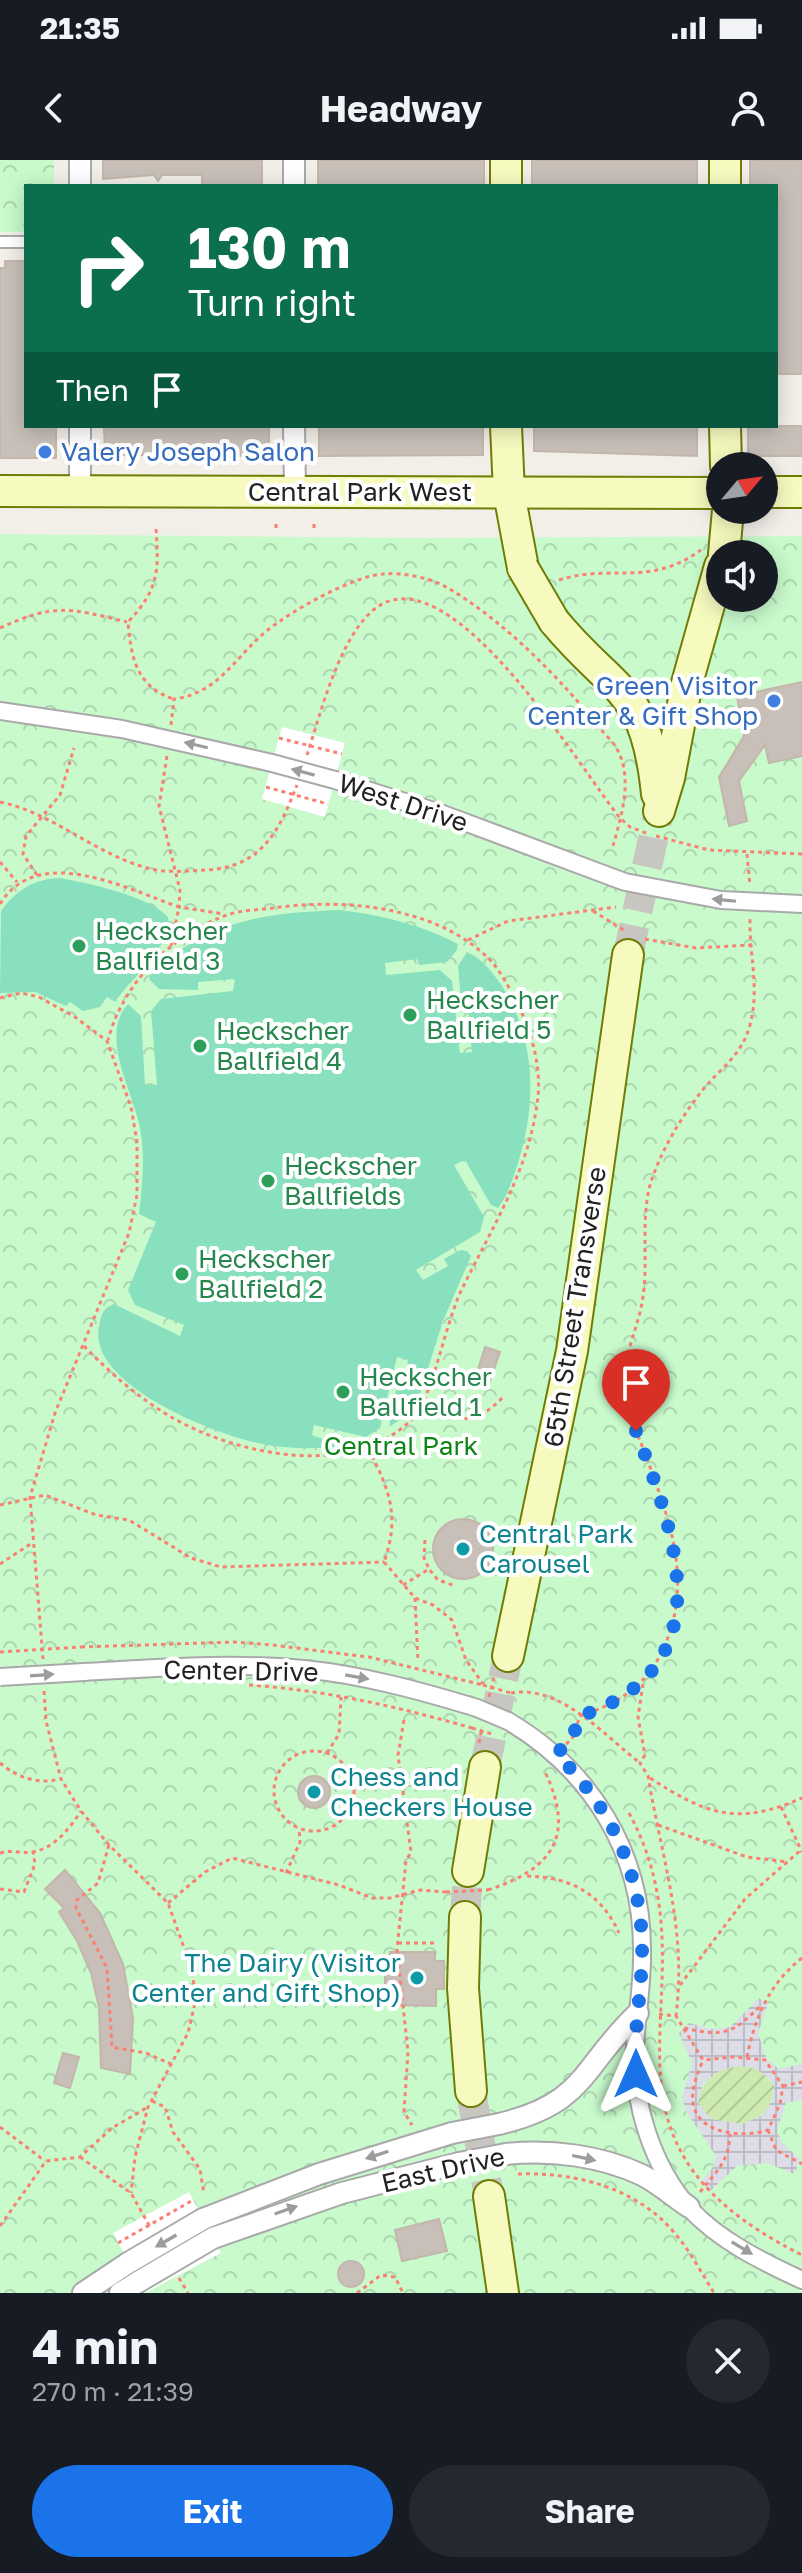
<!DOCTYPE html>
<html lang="en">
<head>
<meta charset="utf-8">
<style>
  :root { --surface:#171b24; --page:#242831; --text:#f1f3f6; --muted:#9ea1a6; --accent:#1a73e8 }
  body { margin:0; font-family:"Golos Text",sans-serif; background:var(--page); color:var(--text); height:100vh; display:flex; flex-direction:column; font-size:30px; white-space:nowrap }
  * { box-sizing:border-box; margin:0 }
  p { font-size:26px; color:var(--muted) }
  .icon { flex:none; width:44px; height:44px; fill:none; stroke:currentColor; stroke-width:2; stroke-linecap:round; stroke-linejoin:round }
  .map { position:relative; height:2133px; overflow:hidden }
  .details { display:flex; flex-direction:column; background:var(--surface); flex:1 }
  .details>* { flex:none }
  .banner { position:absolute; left:24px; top:24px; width:754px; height:244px; border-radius:0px; box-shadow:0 4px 20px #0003; background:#0b6e4f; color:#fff; overflow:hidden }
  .needle { width:52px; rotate:61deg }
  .fabs { position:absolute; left:706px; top:292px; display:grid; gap:16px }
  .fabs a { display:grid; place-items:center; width:72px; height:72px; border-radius:50%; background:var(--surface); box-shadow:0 4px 20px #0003; font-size:40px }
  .pin { position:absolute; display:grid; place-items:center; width:68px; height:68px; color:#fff; margin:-82px -34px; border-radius:50% 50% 50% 0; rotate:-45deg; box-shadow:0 0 8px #0007 }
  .pin .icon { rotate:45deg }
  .me { position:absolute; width:88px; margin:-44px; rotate:0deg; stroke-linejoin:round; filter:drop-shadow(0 0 6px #0008) }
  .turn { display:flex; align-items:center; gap:28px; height:168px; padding:0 32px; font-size:36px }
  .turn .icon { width:104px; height:104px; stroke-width:2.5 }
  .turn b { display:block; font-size:56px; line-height:68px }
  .then { display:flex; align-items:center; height:76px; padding:0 32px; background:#0003; gap:16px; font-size:30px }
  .round { display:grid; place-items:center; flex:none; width:84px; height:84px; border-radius:42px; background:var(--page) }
  .summary { display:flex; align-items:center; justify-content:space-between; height:136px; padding:0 32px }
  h1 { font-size:48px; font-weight:700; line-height:60px }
  .cta { display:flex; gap:16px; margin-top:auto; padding:16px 32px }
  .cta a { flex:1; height:92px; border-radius:48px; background:var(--accent); color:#fff; font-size:32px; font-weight:700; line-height:92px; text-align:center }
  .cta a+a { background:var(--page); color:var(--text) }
  .status { display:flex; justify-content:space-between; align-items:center; height:56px; padding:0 40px; background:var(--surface); direction:ltr }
  .status svg { height:22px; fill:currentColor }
  header { display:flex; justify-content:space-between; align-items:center; height:104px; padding:0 32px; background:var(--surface); font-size:36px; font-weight:700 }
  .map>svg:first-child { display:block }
</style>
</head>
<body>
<div class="status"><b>21:35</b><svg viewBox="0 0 49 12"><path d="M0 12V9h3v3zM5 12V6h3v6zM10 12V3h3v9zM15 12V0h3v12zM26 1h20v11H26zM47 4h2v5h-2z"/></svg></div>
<header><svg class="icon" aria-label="back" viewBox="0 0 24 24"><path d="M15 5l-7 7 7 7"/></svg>Headway<svg class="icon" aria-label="person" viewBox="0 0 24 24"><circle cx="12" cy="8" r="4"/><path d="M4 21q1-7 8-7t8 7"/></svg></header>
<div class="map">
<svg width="802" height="2133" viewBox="0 0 802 2133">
  <defs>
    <pattern id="park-crowns" width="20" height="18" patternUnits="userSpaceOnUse" patternTransform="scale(2)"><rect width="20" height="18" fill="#c8facc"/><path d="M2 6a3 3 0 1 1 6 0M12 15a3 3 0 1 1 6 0" fill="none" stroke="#acd6af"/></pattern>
    <pattern id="garden-furrows" width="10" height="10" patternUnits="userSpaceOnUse" patternTransform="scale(2)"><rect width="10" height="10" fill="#cdebb0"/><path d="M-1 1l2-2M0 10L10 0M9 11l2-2" fill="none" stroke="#b0c997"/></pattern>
    <pattern id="plaza-grid" width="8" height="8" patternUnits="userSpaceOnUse" patternTransform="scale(2)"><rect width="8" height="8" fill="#dddde8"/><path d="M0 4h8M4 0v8" fill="none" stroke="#bdbdc7"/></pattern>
  </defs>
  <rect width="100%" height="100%" fill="#f2efe9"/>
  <!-- park -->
  <g fill="url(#park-crowns)" fill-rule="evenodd">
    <polygon points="0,0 54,0 54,26 26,26 26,72 0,72"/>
    <path d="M0 374 424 378 802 376V2133H0ZM720 394H764V438H720Z"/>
  </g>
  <!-- garden -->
  <path fill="url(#garden-furrows)" d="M747 1906 759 1910 774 1925C775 1962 732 1974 705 1955L698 1942C702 1916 723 1905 747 1906Z"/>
  <!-- pitch -->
  <g fill="#88e0be">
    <path d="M60 718C88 723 149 736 168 757 173 786 130 819 115 842L107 837 100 847 83 851 70 842 66 846 35 832 0 833 1 751C16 730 34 719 60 718Z"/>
    <path d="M339 750C381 755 420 764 458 784L457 790 447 802 419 805 417 799 385 803 386 815 440 810 452 821 460 893 472 892 467 840 461 841 458 806 467 792C482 798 493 813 502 826 536 880 537 943 518 1003 513 1018 508 1035 498 1048L491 1045 465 1000 454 1005 484 1057 480 1072 416 1110 423 1120 448 1106 444 1099 460 1090 467 1091 471 1096 443 1161 420 1234 407 1255 389 1267 396 1230 402 1231 408 1200 397 1197 380 1268 366 1277 314 1265 312 1275 341 1286C317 1289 292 1289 268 1285 223 1278 87 1226 99 1167 101 1156 102 1148 114 1144L180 1176 184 1165 135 1145 128 1130 156 1062 139 1054C142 1027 145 1001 141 974 137 937 97 878 128 844L141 856 145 925H157L151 851 161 839 233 831 235 819 198 822V830L159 829 149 819 154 810C213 760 264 753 339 750Z"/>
  </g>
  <!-- plaza -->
  <path fill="url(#plaza-grid)" fill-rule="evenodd" d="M759 1838 768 1844 758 1873 767 1900 779 1909 802 1904V1939L786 1943 777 1971 782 1983 800 1999 794 2014 767 2003 737 2006 709 2032 701 2022 713 2007 716 1996 686 1951 682 1938 692 1903 679 1873 689 1863 711 1869 730 1867ZM737 1906 754 1908 768 1917 774 1925 772 1941 761 1956 742 1964 711 1959 698 1942 703 1924 719 1911Z"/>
  <!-- pier -->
  <g fill="#fff">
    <polygon points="282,567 345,583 325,657 262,639"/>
    <polygon points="189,2032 221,2093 145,2133 113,2073"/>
  </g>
  <!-- building -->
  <g fill="#c7bfb8" stroke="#c4b6ab" stroke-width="2">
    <polygon points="103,0 262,0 262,26 202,26 202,15 162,15 158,21 154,15 103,19"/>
    <rect x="318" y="0" width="166" height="26"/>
    <rect x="532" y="0" width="165" height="26"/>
    <polygon points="750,0 802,0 802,214 776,214 776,26 750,26"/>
    <polygon points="5,101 26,101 26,266 56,266 56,298 0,298 0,108 5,108"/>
    <polygon points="104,266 269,266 269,296 105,295"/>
    <polygon points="319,266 483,266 483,295 319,296"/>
    <polygon points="534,266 697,266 697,296 534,291"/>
    <rect x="748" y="266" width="54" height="30"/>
    <polygon points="802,522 802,596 769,603 765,585 739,621 747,661 729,666 719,617 744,576 737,536"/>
    <polygon points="485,1187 500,1192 490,1221 476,1216"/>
    <circle cx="463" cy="1389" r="30"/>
    <circle cx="314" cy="1632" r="16"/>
    <polygon points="65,1710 100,1753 123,1804 133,1858 130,1914 101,1908 99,1847 91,1813 77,1781 59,1752 64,1748 45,1729"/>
    <polygon points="390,1792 435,1792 435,1801 444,1801 444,1829 436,1829 436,1846 390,1845 390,1838 385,1837 385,1801 390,1801"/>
    <polygon points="63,1893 79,1897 70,1928 54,1923"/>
    <polygon points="439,2059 447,2091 402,2101 395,2070"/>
    <circle cx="351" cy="2114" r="13"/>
  </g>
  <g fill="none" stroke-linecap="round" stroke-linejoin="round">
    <!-- secondary-tunnel -->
    <g stroke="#c8c6c1" stroke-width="30" stroke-dasharray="30 15" stroke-linecap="butt">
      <polyline points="628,795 659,651"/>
      <polyline points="485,1607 508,1496"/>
      <polyline points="465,1757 468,1711"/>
      <polyline points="471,1931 489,2036"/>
    </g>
    <!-- service casing -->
    <g stroke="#a9a9a9" stroke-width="14">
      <polyline id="service" points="0,82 26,82"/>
    </g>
    <!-- pedestrian casing -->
    <g stroke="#a9a9a9" stroke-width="20">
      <g id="pedestrian">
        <polyline points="0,551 122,569 272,603"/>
        <polyline points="335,620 443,654 625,722 721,740 802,744"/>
        <path d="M84 1512C157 1508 231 1502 304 1509 363 1515 421 1531 477 1548"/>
        <path d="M508 1561C591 1610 642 1692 642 1789 643 1821 637 1854 635 1886 632 1942 652 2006 690 2049 720 2081 763 2102 802 2120"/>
      </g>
    </g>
    <!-- minor casing -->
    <g stroke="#a9a9a9" stroke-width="24">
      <g id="minor">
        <polyline points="80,0 80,26"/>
        <polyline points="294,0 294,26"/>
        <polyline points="294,266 295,332"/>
        <polyline points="80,332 80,266"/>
        <path d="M499 1964C587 1943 580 1908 638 1853"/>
        <path d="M506 1994C550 1989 602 1996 642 2015 658 2023 674 2037 689 2047"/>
        <polyline points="203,2059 319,2014 452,1973"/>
        <polyline points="213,2078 342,2033 459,2003"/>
        <polyline points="83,2133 128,2103"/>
        <polyline points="120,2133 138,2122"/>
      </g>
    </g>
    <!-- secondary casing -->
    <g stroke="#707d05" stroke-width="34">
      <g id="secondary">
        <polyline points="506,0 506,26"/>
        <polyline points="725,0 725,26"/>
        <polyline points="506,266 509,333 523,408"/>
        <polyline points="725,266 726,306"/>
        <polyline points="0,331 720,333"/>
        <polyline points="764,332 802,332"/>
        <polyline points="724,394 728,350"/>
        <path d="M554 461C615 535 646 525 657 634"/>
        <polyline points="659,651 669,618 687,523 720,406"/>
        <polyline points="508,1496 572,1191 628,795"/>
        <polyline points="468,1711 485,1607"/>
        <polyline points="465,1757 463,1828 471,1931"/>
        <polyline points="489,2036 503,2133"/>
      </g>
    </g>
    <!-- path -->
    <g stroke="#fa8072" stroke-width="3" stroke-dasharray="4 4" stroke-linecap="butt">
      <polyline points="276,368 276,360"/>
      <polyline points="314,368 314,362"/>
      <path d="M156 369C159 411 159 429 128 462 131 497 136 527 174 539"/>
      <path d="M559 420C613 403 648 428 701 390"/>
      <path d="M0 468C54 443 70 448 127 462"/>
      <path d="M171 565 174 539C220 533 235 496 269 469 293 450 353 416 383 414 403 412 431 418 448 428 505 462 558 516 599 567 605 575 614 582 618 591 633 620 621 657 613 686"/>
      <path d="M307 595C321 552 338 483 371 452 446 382 582 612 620 658L630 667 649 674"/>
      <polyline points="167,596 159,646 180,730 179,747 224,754"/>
      <path d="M0 642C54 653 97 696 151 709 169 713 188 711 206 710 262 707 279 671 297 625"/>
      <polyline points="656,676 709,690 802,694"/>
      <polyline points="747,694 750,726"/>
      <polyline points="0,702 17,722"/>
      <polyline points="37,715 23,694 26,676 60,635 74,588"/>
      <path d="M0 744C38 682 127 729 179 747L171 786"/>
      <polyline points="593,751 627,772"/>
      <polyline points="645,779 696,788 751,785"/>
      <polyline points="468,780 508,761 616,747"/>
      <polyline points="0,838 21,833 39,837 75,857 107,881 131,947 137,982 137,1035 129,1073 55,1253 30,1337 43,1499"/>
      <path d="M84 1186C110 1213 139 1238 171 1257 239 1296 355 1320 414 1257 433 1236 446 1159 463 1127 494 1064 530 1008 538 937 541 907 532 873 519 847 510 830 501 810 487 797 434 746 342 738 273 748 258 750 241 750 227 755 171 775 123 823 108 880"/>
      <path d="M417 1252C457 1259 474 1268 504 1236"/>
      <path d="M368 1289C390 1329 400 1358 384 1402"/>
      <polyline points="0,1345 45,1335 96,1355 129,1360 191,1398 221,1407 384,1402"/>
      <polyline points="425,1380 424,1398 429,1409"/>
      <polyline points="384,1402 415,1438 433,1445 452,1460 466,1500 483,1524"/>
      <polyline points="0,1404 32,1383"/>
      <polyline points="403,1425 429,1409 438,1420 456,1426"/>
      <polyline points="415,1438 418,1502"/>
      <polyline points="81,1487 234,1482 273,1485 369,1497 483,1525"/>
      <path d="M643 1524 638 1557 645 1595 640 1603 648 1616C662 1700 687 1769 676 1856"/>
      <path d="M249 1525C325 1530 399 1547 472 1568"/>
      <polyline points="44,1531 46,1561 61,1619 81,1651 109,1685 168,1743 193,1813 195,1843 188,1873 148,1947 135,1997 131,2033"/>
      <path d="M511 1533C560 1524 605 1576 640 1603"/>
      <polyline points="489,1537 494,1517"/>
      <polyline points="404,1560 398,1595 411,1692 406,1701 397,1789 408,1892 404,1952 412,1965"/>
      <polyline points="479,1583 482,1567"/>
      <path d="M566 1584 572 1579 580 1556C623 1542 651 1522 667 1480 693 1413 666 1351 643 1288 633 1264 623 1238 625 1212 627 1186 640 1162 643 1136 649 1097 639 1053 653 1016 664 986 681 958 701 932 719 909 742 896 750 865 760 828 749 795 750 758"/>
      <circle cx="314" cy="1631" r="40"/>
      <polyline points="327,1593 339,1574 341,1537"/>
      <path d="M0 1603C17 1617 37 1625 59 1619"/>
      <path d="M650 1618C707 1655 738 1666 802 1638"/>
      <polyline points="781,1647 802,1692"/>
      <path d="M629 1653C725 1830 557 1972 802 2095"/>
      <polyline points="658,1665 747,1697 788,1702"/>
      <polyline points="109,1685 98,1723 77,1740 76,1748 107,1808 112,1887 146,1893 171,1904"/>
      <path d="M0 1693C12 1689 20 1694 32 1692 54 1689 70 1668 81 1651"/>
      <polyline points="286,1713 300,1682 299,1668"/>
      <path d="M527 1716C570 1717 601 1733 619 1773"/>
      <polyline points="0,1729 24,1732 35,1704 33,1692"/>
      <path d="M488 1730C552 1709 576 1677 545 1612"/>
      <polyline points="168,1743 205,1712 232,1698 339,1725 372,1738 390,1738 420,1730 446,1732"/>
      <polyline points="398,1783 436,1783"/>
      <polyline points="680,1825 745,1739 802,1689"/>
      <path d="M659 1854 676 1856 703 1900C698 1912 691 1929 693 1943 698 1975 744 1978 768 1970L780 1944 783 1926 765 1900 733 1897 703 1900"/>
      <path d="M684 1868C724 1877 733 1874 761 1845"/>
      <path d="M747 1897C755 1857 769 1824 802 1798"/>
      <polyline points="783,1926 802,1922"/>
      <polyline points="152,1941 165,1947 173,1972 200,2009 204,2034"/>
      <polyline points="0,1967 45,2001"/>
      <polyline points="768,1970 776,1990 802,2004"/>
      <polyline points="80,1997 131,2033 150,2067"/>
      <path d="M518 2014C574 2012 634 2027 672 2070 689 2089 701 2112 714 2133"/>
      <path d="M700 2032C716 2012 729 2002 730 1974"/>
      <polyline points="0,2066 46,2001 80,1997 112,1968 148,1947"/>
      <polyline points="179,2118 188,2133"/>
      <polyline points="357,2133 381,2115 395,2117 403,2133"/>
    </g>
    <!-- service -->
    <use href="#service" stroke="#fff" stroke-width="10"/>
    <!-- pedestrian -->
    <use href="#pedestrian" stroke="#fff" stroke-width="16"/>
    <!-- minor -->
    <use href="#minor" stroke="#fff" stroke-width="20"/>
    <!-- secondary -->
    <use href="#secondary" stroke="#f7fabf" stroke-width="30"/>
    <!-- pedestrian-bridge casing -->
    <g stroke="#a9a9a9" stroke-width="20" stroke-linecap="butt">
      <g id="pedestrian-bridge">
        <polyline points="272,603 335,620"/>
        <polyline points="0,1517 84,1512"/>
        <polyline points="477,1548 508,1561"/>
      </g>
    </g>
    <!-- minor-bridge casing -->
    <g stroke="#a9a9a9" stroke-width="24" stroke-linecap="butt">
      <g id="minor-bridge">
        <polyline points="452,1973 499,1964"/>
        <polyline points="459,2003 506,1994"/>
        <polyline points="128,2103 203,2059"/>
        <polyline points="138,2122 213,2078"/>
      </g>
    </g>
    <!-- secondary-bridge casing -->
    <g stroke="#707d05" stroke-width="34" stroke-linecap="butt">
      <polyline id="secondary-bridge" points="523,408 554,461"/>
    </g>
    <!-- path-bridge -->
    <g stroke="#fa8072" stroke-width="3" stroke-dasharray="4 4" stroke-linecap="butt">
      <polyline points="279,578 342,594"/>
      <polyline points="266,627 328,644"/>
      <polyline points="0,1492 81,1487"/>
      <polyline points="483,1525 511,1533"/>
      <polyline points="472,1568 492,1574"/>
      <polyline points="446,1732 488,1730"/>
      <polyline points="118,2083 193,2040"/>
    </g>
    <!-- pedestrian-bridge -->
    <use href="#pedestrian-bridge" stroke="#fff" stroke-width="16"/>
    <!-- minor-bridge -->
    <use href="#minor-bridge" stroke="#fff" stroke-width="20"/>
    <!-- secondary-bridge -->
    <use href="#secondary-bridge" stroke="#f7fabf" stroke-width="30"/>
  </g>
  <!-- one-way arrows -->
  <defs><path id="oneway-solid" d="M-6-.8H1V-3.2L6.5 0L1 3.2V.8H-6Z" transform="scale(2)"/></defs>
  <g fill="#9c9c9c">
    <use href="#oneway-solid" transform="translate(196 585) rotate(-167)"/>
    <use href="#oneway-solid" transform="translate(303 612) rotate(-165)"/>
    <use href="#oneway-solid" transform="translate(724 740) rotate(-174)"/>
    <use href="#oneway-solid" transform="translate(42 1515) rotate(-4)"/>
    <use href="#oneway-solid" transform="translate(357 1517) rotate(10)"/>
    <use href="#oneway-solid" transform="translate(377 1995) rotate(162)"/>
    <use href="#oneway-solid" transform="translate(584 1998) rotate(12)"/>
    <use href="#oneway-solid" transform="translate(286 2050) rotate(-19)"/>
    <use href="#oneway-solid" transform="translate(166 2081) rotate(150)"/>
    <use href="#oneway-solid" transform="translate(742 2088) rotate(31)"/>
  </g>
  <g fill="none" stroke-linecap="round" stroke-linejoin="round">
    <!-- route -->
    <path stroke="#1a73e8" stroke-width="14" stroke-dasharray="0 25.2" d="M636 1271C676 1376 725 1508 580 1556L572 1579 556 1594C613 1648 644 1719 642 1797 641 1837 633 1875 636 1914"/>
  </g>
  <!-- markers -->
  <g fill="#3f7fe0" stroke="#fff" stroke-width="3">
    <circle cx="45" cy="292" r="8"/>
    <circle cx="774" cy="541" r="8"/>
  </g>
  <g fill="#2e9e5b" stroke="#fff" stroke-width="3">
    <circle cx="79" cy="786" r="8"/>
    <circle cx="410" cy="855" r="8"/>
    <circle cx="200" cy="886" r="8"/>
    <circle cx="268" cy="1021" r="8"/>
    <circle cx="182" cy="1114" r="8"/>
    <circle cx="343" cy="1232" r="8"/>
  </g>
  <g fill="#0f9aa8" stroke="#fff" stroke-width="3">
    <circle cx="463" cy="1389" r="8"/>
    <circle cx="314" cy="1632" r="8"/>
    <circle cx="417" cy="1818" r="8"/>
  </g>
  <g text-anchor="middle" stroke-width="8" stroke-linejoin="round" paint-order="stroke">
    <!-- shop labels -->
    <g font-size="26" fill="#366cbe" stroke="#fff" text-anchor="start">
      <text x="61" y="301">Valery Joseph Salon</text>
      <text x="758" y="535" text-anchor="end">Green Visitor<tspan x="758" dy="30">Center &amp; Gift Shop</tspan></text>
    </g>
    <!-- street labels -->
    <g font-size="26" fill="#222" stroke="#fff">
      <text x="360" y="341">Central Park West</text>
      <text transform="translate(403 643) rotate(18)" y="9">West Drive</text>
      <text transform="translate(575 1147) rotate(-81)" y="9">65th Street Transverse</text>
      <text transform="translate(241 1511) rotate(1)" y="9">Center Drive</text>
      <text transform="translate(443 2010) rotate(-13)" y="9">East Drive</text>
    </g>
    <!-- leisure labels -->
    <g font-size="26" fill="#27864d" stroke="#fff" text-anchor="start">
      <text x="95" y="780">Heckscher<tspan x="95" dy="30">Ballfield 3</tspan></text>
      <text x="426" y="849">Heckscher<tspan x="426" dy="30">Ballfield 5</tspan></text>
      <text x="216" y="880">Heckscher<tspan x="216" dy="30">Ballfield 4</tspan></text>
      <text x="284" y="1015">Heckscher<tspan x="284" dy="30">Ballfields</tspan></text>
      <text x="198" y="1108">Heckscher<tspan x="198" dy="30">Ballfield 2</tspan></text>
      <text x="359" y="1226">Heckscher<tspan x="359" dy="30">Ballfield 1</tspan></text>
    </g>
    <!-- park labels -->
    <g font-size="26" fill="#0c8416" stroke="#fff">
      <text x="401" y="1295">Central Park</text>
    </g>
    <!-- culture labels -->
    <g font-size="26" fill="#0d838f" stroke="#fff" text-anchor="start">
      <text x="479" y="1383">Central Park<tspan x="479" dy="30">Carousel</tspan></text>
      <text x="330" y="1626">Chess and<tspan x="330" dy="30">Checkers House</tspan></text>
      <text x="401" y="1812" text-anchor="end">The Dairy (Visitor<tspan x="401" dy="30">Center and Gift Shop)</tspan></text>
    </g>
  </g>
</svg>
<div class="fabs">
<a><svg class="needle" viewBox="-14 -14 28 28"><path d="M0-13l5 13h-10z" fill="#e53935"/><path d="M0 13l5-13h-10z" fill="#9ea1a6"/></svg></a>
<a><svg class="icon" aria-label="sound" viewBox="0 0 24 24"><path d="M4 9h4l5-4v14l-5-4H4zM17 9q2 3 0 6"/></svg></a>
</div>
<div class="pin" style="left:636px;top:1271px;background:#d93025"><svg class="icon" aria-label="arrive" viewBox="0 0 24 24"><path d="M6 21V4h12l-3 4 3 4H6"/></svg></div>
<svg class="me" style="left:636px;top:1914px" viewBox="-20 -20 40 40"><path d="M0-17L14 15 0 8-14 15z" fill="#1a73e8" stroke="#fff" stroke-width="4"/></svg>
<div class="banner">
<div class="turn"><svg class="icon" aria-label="right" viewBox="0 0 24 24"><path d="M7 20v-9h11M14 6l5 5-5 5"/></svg><div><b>130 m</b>Turn right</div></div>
<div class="then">Then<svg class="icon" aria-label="arrive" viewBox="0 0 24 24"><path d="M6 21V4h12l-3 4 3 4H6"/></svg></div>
</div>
</div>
<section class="details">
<div class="summary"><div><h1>4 min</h1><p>270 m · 21:39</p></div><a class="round"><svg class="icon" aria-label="close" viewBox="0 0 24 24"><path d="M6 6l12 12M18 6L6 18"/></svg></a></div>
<div class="cta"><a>Exit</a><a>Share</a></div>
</section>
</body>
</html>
